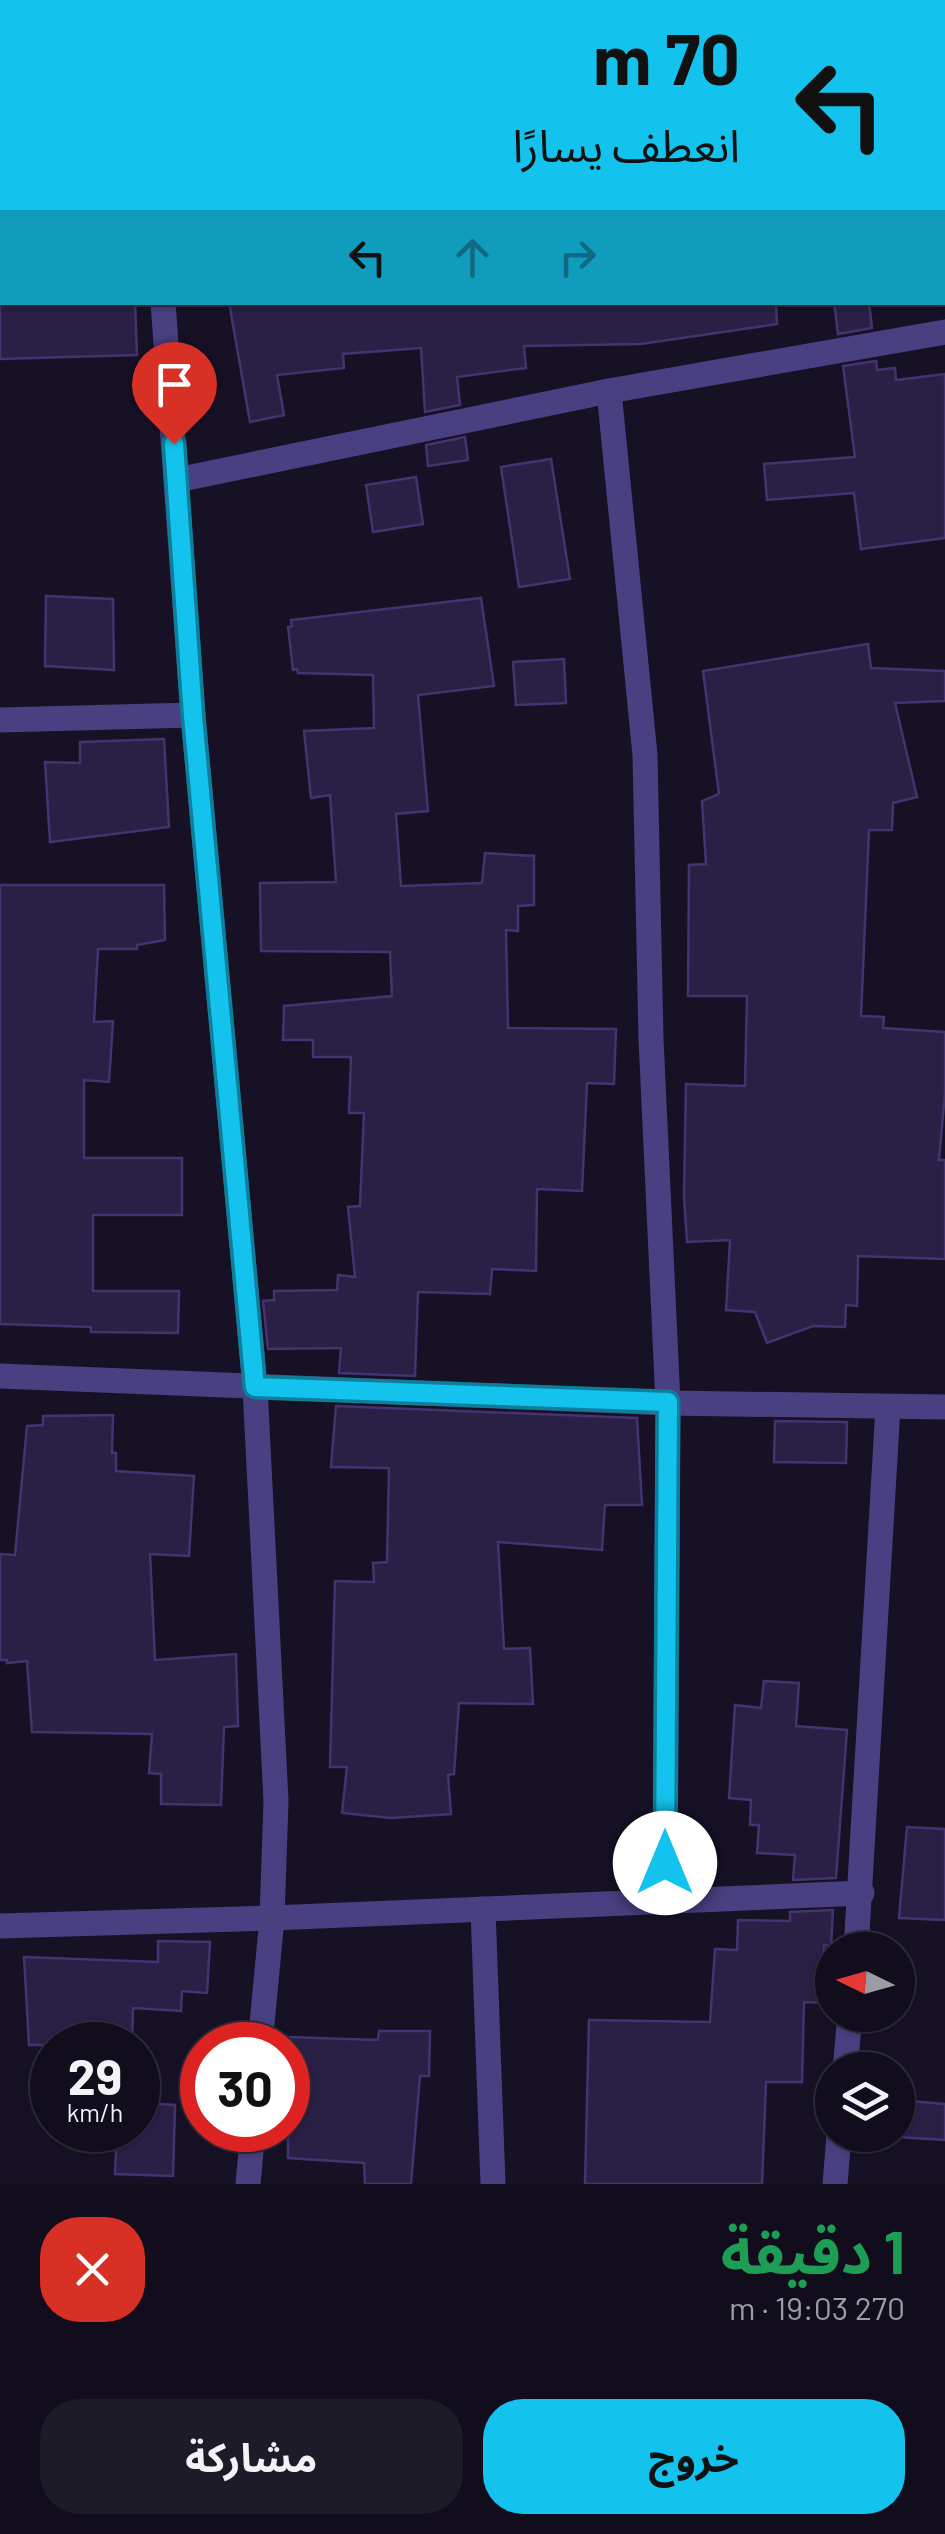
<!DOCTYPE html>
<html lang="ar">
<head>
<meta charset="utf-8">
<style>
  :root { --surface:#110d1c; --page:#1e1b29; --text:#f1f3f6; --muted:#9c9ca3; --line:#302d3b; --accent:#14c3ed }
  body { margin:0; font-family:Barlow,"Noto Sans Arabic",sans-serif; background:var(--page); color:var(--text); direction:rtl; height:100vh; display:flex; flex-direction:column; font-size:38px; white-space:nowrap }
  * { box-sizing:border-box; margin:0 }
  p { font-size:32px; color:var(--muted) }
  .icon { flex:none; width:55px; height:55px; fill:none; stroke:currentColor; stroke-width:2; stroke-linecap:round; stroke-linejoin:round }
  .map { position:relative; height:2184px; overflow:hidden; direction:ltr }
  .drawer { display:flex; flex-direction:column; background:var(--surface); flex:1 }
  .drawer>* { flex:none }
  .hud { position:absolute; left:0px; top:0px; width:945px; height:305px; box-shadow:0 2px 8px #0004,0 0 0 2px var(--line); direction:rtl; background:#14c3ed; color:#111; overflow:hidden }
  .needle { width:65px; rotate:275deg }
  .tools { position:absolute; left:815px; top:1932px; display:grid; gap:20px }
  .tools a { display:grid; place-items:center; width:100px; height:100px; border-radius:50%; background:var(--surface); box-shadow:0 2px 8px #0004,0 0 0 2px var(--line); font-size:50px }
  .speed { position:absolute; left:30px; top:2022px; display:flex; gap:20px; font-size:50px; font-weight:700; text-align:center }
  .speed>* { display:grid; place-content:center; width:130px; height:130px; border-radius:50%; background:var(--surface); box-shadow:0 2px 8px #0004,0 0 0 2px var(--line); line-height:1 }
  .speed small { font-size:25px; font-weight:400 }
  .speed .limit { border:15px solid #d22; background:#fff; color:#111 }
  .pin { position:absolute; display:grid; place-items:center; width:85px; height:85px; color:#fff; margin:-102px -42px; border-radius:50% 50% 50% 0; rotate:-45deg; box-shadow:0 0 10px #0007 }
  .pin .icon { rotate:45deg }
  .me { position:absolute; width:110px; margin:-55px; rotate:0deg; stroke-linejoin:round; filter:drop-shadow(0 0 8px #0008) }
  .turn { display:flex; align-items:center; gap:35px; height:210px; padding:0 40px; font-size:45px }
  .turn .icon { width:130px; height:130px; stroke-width:2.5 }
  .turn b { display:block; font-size:70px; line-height:85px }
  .lanes { display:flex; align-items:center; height:95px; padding:0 40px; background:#0003; justify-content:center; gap:50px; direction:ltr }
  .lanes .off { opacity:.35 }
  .round { display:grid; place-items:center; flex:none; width:105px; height:105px; border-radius:40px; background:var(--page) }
  .summary { display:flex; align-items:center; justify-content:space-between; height:170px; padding:0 40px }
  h1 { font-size:60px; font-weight:700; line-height:75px; color:#1e9e55 }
  .action { display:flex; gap:20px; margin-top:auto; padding:20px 40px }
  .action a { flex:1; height:115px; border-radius:40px; background:var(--accent); color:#111; font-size:40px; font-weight:700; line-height:115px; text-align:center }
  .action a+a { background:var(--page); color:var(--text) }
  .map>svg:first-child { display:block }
</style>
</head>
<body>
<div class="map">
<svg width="945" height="2184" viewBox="0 0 945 2184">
  <rect width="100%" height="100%" fill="#171126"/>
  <!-- building -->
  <g fill="#2a1f45" stroke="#44336f" stroke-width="2.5">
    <polygon points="0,302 135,302 137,355 0,359"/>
    <polygon points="229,302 776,302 777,324 641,344 524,346 526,368 457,377 460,405 425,412 421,348 343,354 344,368 277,375 284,415 250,422"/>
    <polygon points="834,302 869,302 872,328 838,334"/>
    <polygon points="876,361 877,370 895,368 896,380 945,374 945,538 861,549 854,493 767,500 764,464 855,457 843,366"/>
    <polygon points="465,437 468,460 428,466 426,445"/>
    <polygon points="551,459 570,579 519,587 501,467"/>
    <polygon points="416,477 423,524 373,532 366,485"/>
    <polygon points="46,596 113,599 114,670 45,666"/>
    <polygon points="481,598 494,686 418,695 428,811 396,814 401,886 482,883 485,853 534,856 534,905 518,906 518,931 506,930 508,1028 616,1029 614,1084 587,1083 582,1191 537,1189 536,1271 492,1269 490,1294 418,1292 415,1376 339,1373 341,1348 268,1349 263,1301 274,1300 274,1291 337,1290 338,1275 355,1277 348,1207 360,1206 364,1113 349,1113 351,1057 313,1057 313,1040 283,1040 284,1006 392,996 390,952 261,951 260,883 336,882 330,795 311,798 304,731 374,728 373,675 298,673 297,669 293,670 288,627 292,626 291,620"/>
    <polygon points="868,644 871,668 945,671 945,701 895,703 917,797 893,803 892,830 869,830 861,1016 884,1017 883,1028 945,1032 945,1093 939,1160 945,1160 945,1259 858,1256 857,1306 846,1305 845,1327 813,1326 767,1343 755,1312 726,1310 730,1240 687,1242 684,1196 686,1084 745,1086 747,996 688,996 689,865 706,864 702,801 719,794 703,671"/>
    <polygon points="564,659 566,703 516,705 513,662"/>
    <polygon points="164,739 169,827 50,842 45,762 80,763 80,742"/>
    <polygon points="0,885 164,885 165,940 137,945 137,949 98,949 94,1022 113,1021 109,1082 84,1080 84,1158 182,1158 182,1215 93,1215 93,1291 179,1291 178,1333 91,1332 91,1327 0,1324"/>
    <polygon points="336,1406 637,1418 642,1505 605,1505 602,1550 498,1542 504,1649 530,1648 533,1704 459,1703 454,1774 448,1775 451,1814 391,1818 342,1813 347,1767 330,1767 335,1581 374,1582 373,1563 387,1562 389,1468 331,1467"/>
    <polygon points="113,1415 112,1453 116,1453 116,1471 194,1476 189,1556 150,1554 155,1660 236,1654 238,1726 224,1727 221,1805 161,1804 161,1774 149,1773 152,1734 32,1732 27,1661 7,1663 7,1660 0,1660 0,1554 15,1555 27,1426 43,1425 43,1416"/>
    <polygon points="775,1421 847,1422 846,1463 774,1462"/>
    <polygon points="764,1681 799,1683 796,1726 847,1730 836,1878 793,1880 795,1855 757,1853 759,1825 750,1825 751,1800 729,1798 735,1705 761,1708"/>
    <polygon points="907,1827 945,1829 945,1920 899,1918"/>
    <polygon points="833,1910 831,1946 824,1945 821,2003 804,2002 802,2082 766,2082 762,2184 585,2184 589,2020 710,2022 715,1949 737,1950 738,1920 790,1921 790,1912"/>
    <polygon points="158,1941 210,1942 207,1993 182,1991 181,2011 133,2008 132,2045 29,2045 24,1957 158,1962"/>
    <polygon points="379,2031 430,2031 429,2076 420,2076 411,2184 365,2184 364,2163 288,2158 288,2037 378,2040"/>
    <polygon points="898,2100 945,2104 945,2140 898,2137"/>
    <polygon points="138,2103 175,2105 173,2176 115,2174 117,2130 138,2130"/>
  </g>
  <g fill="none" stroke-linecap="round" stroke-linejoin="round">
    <!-- minor -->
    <g stroke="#494081" stroke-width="25">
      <polyline points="143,0 143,2"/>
      <polyline points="488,2 503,0"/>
      <polyline points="942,120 945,120"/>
      <polyline points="0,179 2,179"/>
      <polyline points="163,302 193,715 255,1387 276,1801 272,1918 260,2045"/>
      <polyline points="609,391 645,755 651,1039 668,1403 665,1901"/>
      <polyline points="177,480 609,391 945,332"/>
      <polyline points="0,720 193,715"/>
      <polyline points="0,1376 668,1403 945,1407"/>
      <polyline points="483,1909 493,2184"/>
      <polyline points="0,1926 272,1918 862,1893"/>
      <polyline points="856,1950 888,1407"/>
      <polyline points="845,2070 850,2015"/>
      <polyline points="248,2184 253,2130"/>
      <polyline points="835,2184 839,2135"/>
    </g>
  </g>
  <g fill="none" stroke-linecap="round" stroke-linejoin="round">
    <!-- route casing -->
    <g stroke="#0d7f9a" stroke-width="25">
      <polyline id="route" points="174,444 193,716 255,1387 668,1402 665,1863"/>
    </g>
    <!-- route -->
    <use href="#route" stroke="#14c3ed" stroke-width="18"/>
  </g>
</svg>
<div class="tools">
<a><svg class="needle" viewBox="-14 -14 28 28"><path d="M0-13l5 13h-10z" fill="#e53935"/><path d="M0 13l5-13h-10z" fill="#9c9ca3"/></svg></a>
<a><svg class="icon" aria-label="layers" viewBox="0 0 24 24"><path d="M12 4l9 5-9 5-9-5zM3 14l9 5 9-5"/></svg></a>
</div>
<div class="speed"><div>29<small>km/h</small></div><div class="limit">30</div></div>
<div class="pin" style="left:174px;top:444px;background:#d93025"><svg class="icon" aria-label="arrive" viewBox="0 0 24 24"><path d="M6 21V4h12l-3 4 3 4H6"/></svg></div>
<svg class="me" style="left:665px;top:1863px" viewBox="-20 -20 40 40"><circle r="19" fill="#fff"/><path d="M0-13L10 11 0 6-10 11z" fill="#14c3ed"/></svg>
<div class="hud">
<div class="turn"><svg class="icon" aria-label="left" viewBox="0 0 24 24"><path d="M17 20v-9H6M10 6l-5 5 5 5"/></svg><div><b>70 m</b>انعطف يسارًا</div></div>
<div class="lanes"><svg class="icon" aria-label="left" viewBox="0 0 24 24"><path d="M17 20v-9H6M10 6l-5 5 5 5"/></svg><svg class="icon off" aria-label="ahead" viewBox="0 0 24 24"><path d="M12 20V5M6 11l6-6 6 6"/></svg><svg class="icon off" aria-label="right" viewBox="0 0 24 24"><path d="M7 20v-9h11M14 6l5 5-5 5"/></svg></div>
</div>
</div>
<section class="drawer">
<div class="summary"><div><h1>1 دقيقة</h1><p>270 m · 19:03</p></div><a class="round" style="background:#d93025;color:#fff"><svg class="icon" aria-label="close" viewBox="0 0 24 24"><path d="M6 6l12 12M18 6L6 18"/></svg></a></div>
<div class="action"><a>خروج</a><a>مشاركة</a></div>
</section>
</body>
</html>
